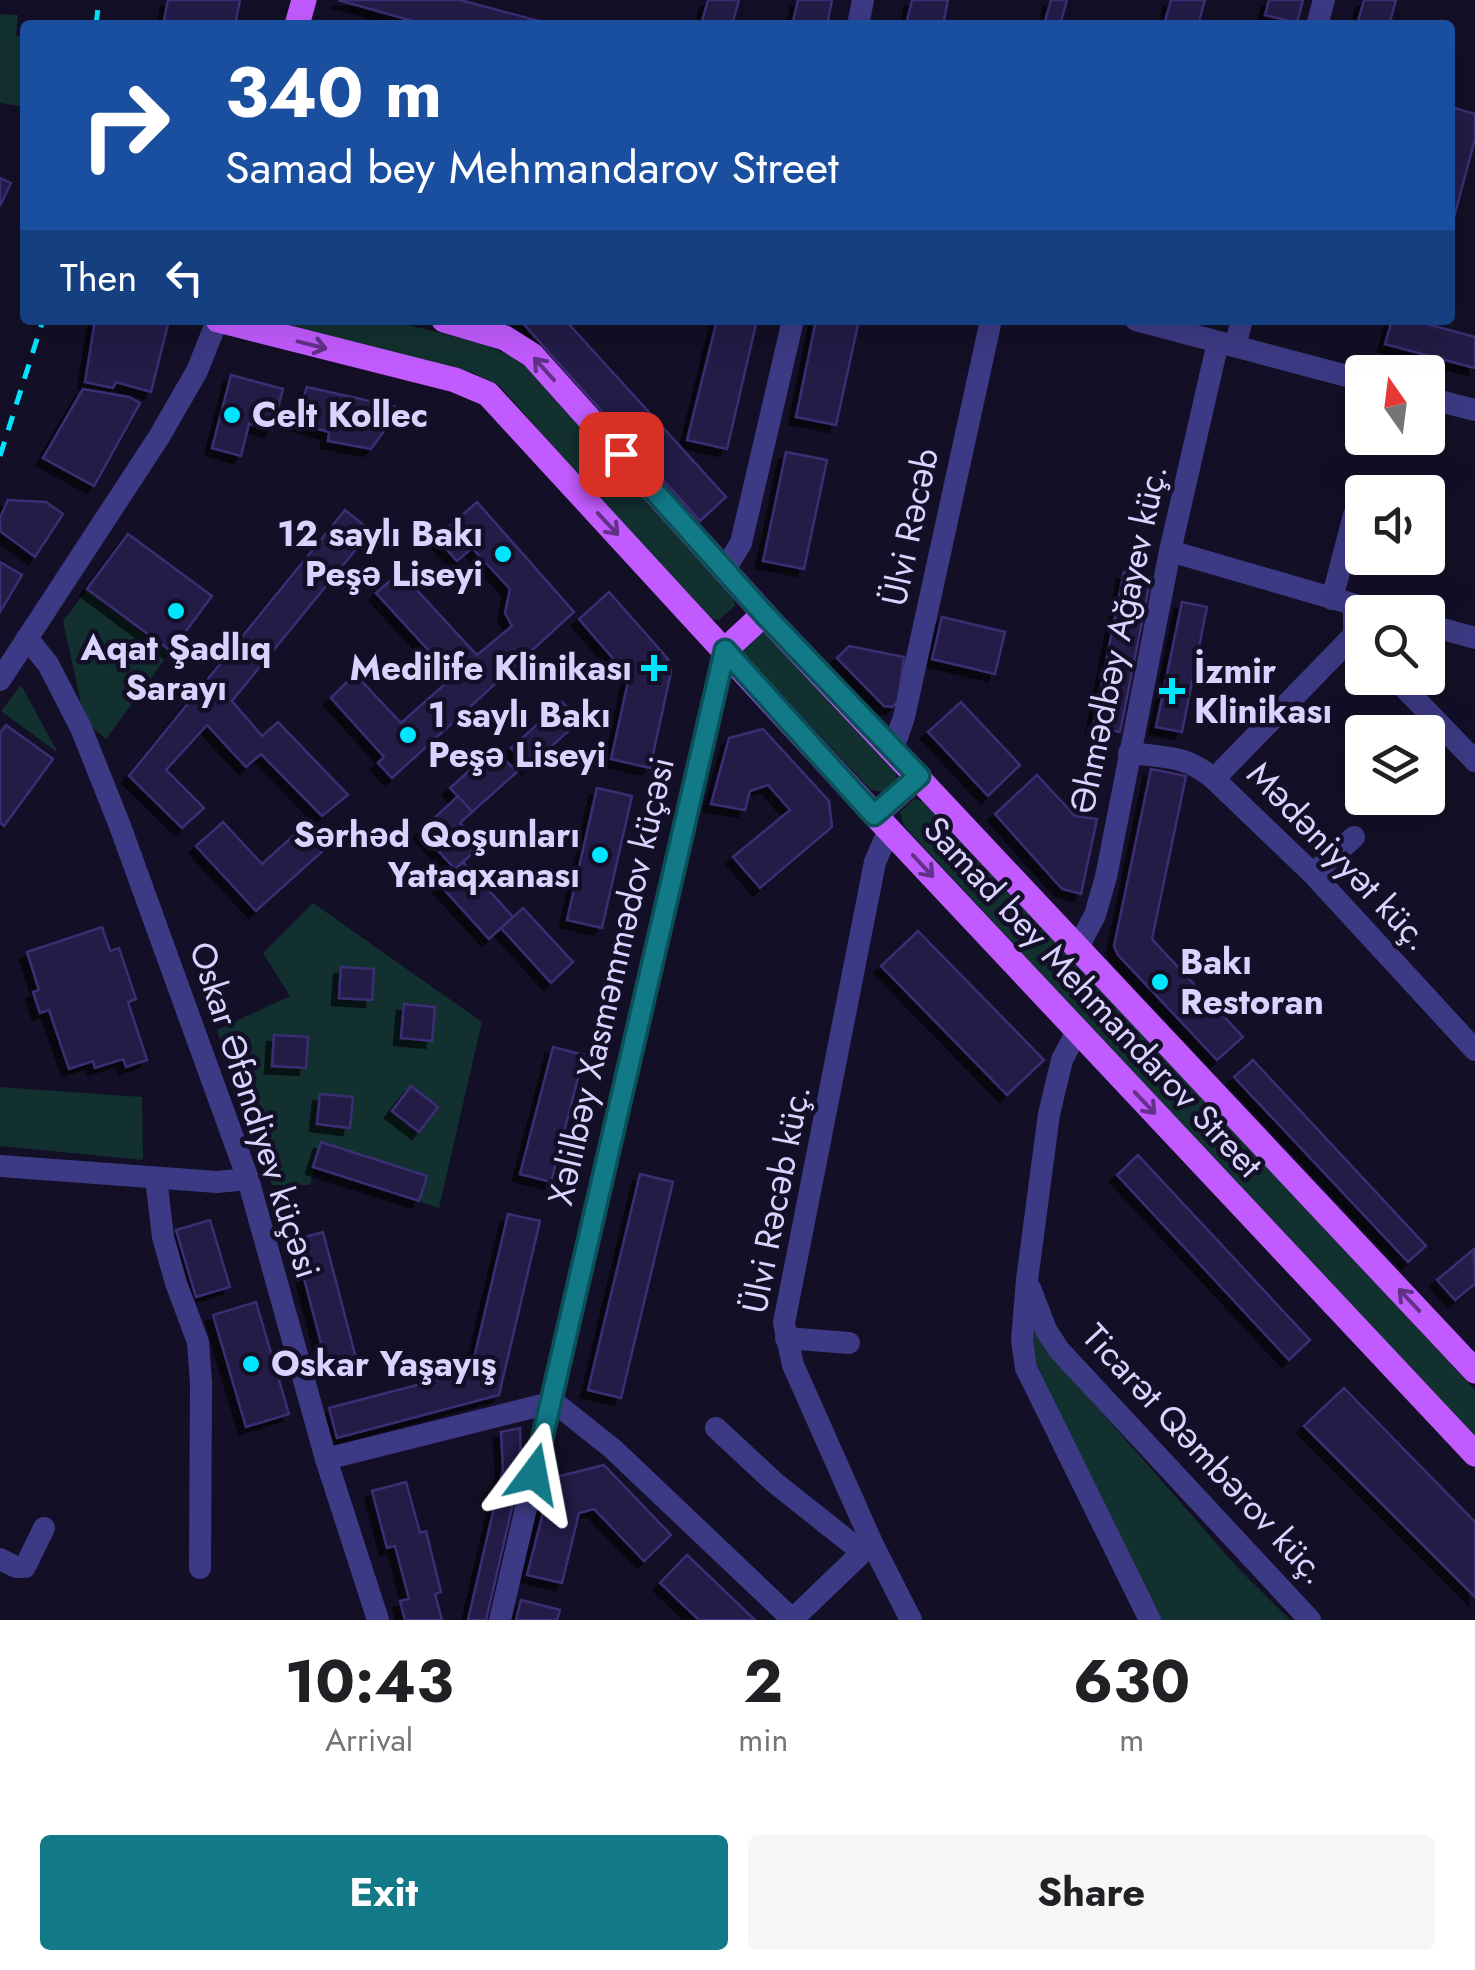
<!DOCTYPE html>
<html lang="en">
<head>
<meta charset="utf-8">
<style>
  :root { --surface:#fff; --page:#f6f6f6; --text:#202124; --muted:#757577; --accent:#127987 }
  body { margin:0; font-family:Jost,sans-serif; background:var(--page); color:var(--text); height:100vh; display:flex; flex-direction:column; font-size:38px; white-space:nowrap }
  * { box-sizing:border-box; margin:0 }
  p { font-size:32px; color:var(--muted) }
  .icon { flex:none; width:55px; height:55px; fill:none; stroke:currentColor; stroke-width:2; stroke-linecap:round; stroke-linejoin:round }
  .map { position:relative; height:1620px; overflow:hidden }
  .sheet { display:flex; flex-direction:column; background:var(--surface); flex:1 }
  .sheet>* { flex:none }
  .top-card { position:absolute; left:20px; top:20px; width:1435px; height:305px; border-radius:10px; box-shadow:0 10px 40px #0002; background:#1a4fa0; color:#fff; overflow:hidden }
  .needle { width:65px; rotate:346deg }
  .buttons { position:absolute; left:1345px; top:355px; display:grid; gap:20px }
  .buttons a { display:grid; place-items:center; width:100px; height:100px; border-radius:10px; background:var(--surface); box-shadow:0 10px 40px #0002; font-size:50px }
  .pin { position:absolute; display:grid; place-items:center; width:85px; height:85px; color:#fff; margin:-42px; border-radius:20px; box-shadow:0 5px 15px #0006 }
  .me { position:absolute; width:110px; margin:-55px; rotate:13deg; stroke-linejoin:round; filter:drop-shadow(0 0 8px #0008) }
  .turn { display:flex; align-items:center; gap:35px; height:210px; padding:0 40px; font-size:45px }
  .turn .icon { width:130px; height:130px; stroke-width:2.5 }
  .turn b { display:block; font-size:70px; line-height:85px }
  .then { display:flex; align-items:center; height:95px; padding:0 40px; background:#0003; gap:20px; font-size:38px }
  .eta { display:flex; justify-content:space-evenly; align-items:center; height:170px; text-align:center }
  .eta b { font-size:60px; font-weight:700; line-height:70px }
  .button { display:flex; gap:20px; margin-top:auto; padding:20px 40px }
  .button a { flex:1; height:115px; border-radius:10px; background:var(--accent); color:#fff; font-size:40px; font-weight:700; line-height:115px; text-align:center }
  .button a+a { background:var(--page); color:var(--text) }
  .map>svg:first-child { display:block }
</style>
</head>
<body>
<div class="map">
<svg width="1475" height="1620" viewBox="0 0 1475 1620">
  <defs>
    <filter id="shadow"><feDropShadow dx="-7" dy="7" stdDeviation="0" flood-color="#0009"/></filter>
  </defs>
  <rect width="100%" height="100%" fill="#130f26"/>
  <!-- green -->
  <g fill="#12302f">
    <polygon points="0,14 18,15 16,35 25,37 25,107 0,103"/>
    <polygon points="285,320 388,320 481,343 520,360 733,590 735,606 719,620 703,618 500,386 471,372 283,325"/>
    <polygon points="87,589 171,651 106,739 85,721 63,621"/>
    <polygon points="762,629 895,769 897,781 884,792 871,790 740,650"/>
    <polygon points="21,685 58,753 1,711"/>
    <polygon points="914,799 927,802 1475,1390 1475,1441 904,826 900,812"/>
    <polygon points="313,903 482,1022 439,1208 314,1167 310,1185 272,1185 217,1030 290,996 263,953"/>
    <polygon points="0,1087 142,1097 143,1160 0,1146"/>
    <polygon points="1036,1328 1049,1352 1237,1567 1290,1620 1159,1620 1038,1367 1029,1340"/>
  </g>
  <!-- building -->
  <g fill="#241b47" stroke="#3b2d73" stroke-width="2.5" filter="url(#shadow)">
    <polygon points="168,0 240,0 235,25 163,25"/>
    <polygon points="338,0 460,0 554,25 427,25"/>
    <polygon points="708,0 739,0 732,25 701,25"/>
    <polygon points="798,0 832,0 827,25 792,25"/>
    <polygon points="912,0 948,0 943,25 906,25"/>
    <polygon points="1051,0 1067,0 1060,25 1044,25"/>
    <polygon points="1171,0 1205,0 1198,25 1164,25"/>
    <polygon points="1269,0 1303,0 1297,23 1265,15"/>
    <polygon points="1364,0 1396,0 1389,25 1357,25"/>
    <polygon points="1451,107 1475,114 1475,139 1450,232"/>
    <polygon points="0,178 11,183 0,206"/>
    <polygon points="95,320 169,320 151,392 116,382 113,388 85,382"/>
    <polygon points="520,320 565,320 726,497 700,521"/>
    <polygon points="717,320 757,320 727,449 687,440"/>
    <polygon points="816,320 859,320 836,425 796,417"/>
    <polygon points="1392,320 1412,320 1475,337 1475,368 1385,344"/>
    <polygon points="231,375 283,389 272,430 249,424 241,456 212,448"/>
    <polygon points="307,387 401,408 371,449 328,441 329,432 295,423"/>
    <polygon points="83,389 129,397 140,403 94,486 43,458"/>
    <polygon points="786,452 827,460 804,569 763,561"/>
    <polygon points="8,500 46,502 63,514 35,557 0,531 0,518"/>
    <polygon points="477,502 574,612 392,778 378,763 384,757 331,698 355,674 401,723 453,677 376,593 400,572 477,655 512,626 505,613 510,589 472,548 457,561 436,538"/>
    <polygon points="345,510 371,531 232,701 262,736 278,722 348,795 322,816 261,754 246,767 207,725 166,770 204,808 182,828 129,776"/>
    <polygon points="128,534 212,596 171,651 87,589"/>
    <polygon points="0,562 22,575 0,612"/>
    <polygon points="1124,572 1151,577 1120,732 1093,727"/>
    <polygon points="609,592 668,659 671,672 650,768 611,759 629,677 579,619"/>
    <polygon points="1182,602 1207,607 1182,732 1156,727"/>
    <polygon points="942,617 1005,632 995,674 932,659"/>
    <polygon points="849,646 904,657 898,702 892,707 884,706 837,658"/>
    <polygon points="562,702 580,721 528,767 511,748"/>
    <polygon points="961,702 1020,765 988,796 928,732"/>
    <polygon points="6,725 53,759 4,826 0,823 0,733"/>
    <polygon points="763,729 829,801 832,827 760,888 733,857 790,810 768,785 750,791 745,810 711,804 729,738"/>
    <polygon points="494,748 517,772 472,812 450,788"/>
    <polygon points="1151,769 1186,776 1152,939 1243,1037 1217,1060 1118,955 1114,946"/>
    <polygon points="1037,775 1075,816 1097,819 1081,894 1062,889 995,814"/>
    <polygon points="597,788 632,796 602,928 567,920"/>
    <polygon points="458,796 472,812 460,823 481,846 455,869 420,831"/>
    <polygon points="223,822 262,864 304,826 325,849 256,911 196,846"/>
    <polygon points="463,862 513,917 489,939 439,884"/>
    <polygon points="523,908 573,962 551,983 501,928"/>
    <polygon points="102,927 110,951 119,948 136,999 128,1002 147,1060 126,1067 123,1059 95,1068 93,1061 69,1069 49,1010 40,1013 33,992 39,990 27,952"/>
    <polygon points="918,931 1044,1060 1007,1095 881,966"/>
    <polygon points="341,967 374,969 372,1000 339,998"/>
    <polygon points="404,1004 435,1007 432,1041 401,1038"/>
    <polygon points="274,1035 308,1037 306,1068 272,1066"/>
    <polygon points="553,1047 584,1055 551,1182 520,1174"/>
    <polygon points="1253,1060 1426,1246 1408,1262 1234,1077"/>
    <polygon points="411,1086 438,1107 419,1132 392,1111"/>
    <polygon points="320,1094 353,1097 350,1128 317,1124"/>
    <polygon points="321,1142 427,1176 419,1201 313,1167"/>
    <polygon points="1138,1155 1310,1340 1289,1360 1117,1175"/>
    <polygon points="640,1174 673,1182 621,1398 588,1390"/>
    <polygon points="508,1214 540,1221 499,1395 337,1438 329,1408 471,1371"/>
    <polygon points="210,1220 230,1287 196,1297 176,1230"/>
    <polygon points="323,1232 357,1362 328,1370 294,1240"/>
    <polygon points="1474,1249 1475,1284 1455,1300 1437,1280"/>
    <polygon points="256,1302 289,1414 246,1427 213,1315"/>
    <polygon points="1344,1388 1475,1522 1475,1597 1304,1426"/>
    <polygon points="520,1428 521,1469 486,1620 468,1620 503,1469 501,1432"/>
    <polygon points="604,1465 671,1535 644,1561 594,1509 579,1513 562,1583 527,1575 552,1478"/>
    <polygon points="406,1482 420,1533 426,1531 441,1592 435,1594 442,1620 405,1620 400,1601 409,1599 395,1546 387,1548 372,1491"/>
    <polygon points="687,1555 755,1620 699,1620 660,1583"/>
    <polygon points="521,1600 560,1610 557,1620 516,1620"/>
  </g>
  <g fill="none" stroke-linecap="round" stroke-linejoin="round">
    <!-- minor -->
    <g stroke="#3d3a85" stroke-width="22">
      <polyline points="858,25 863,0"/>
      <polyline points="1317,25 1324,0"/>
      <polyline points="1136,320 1362,380"/>
      <polyline points="1235,346 1242,320"/>
      <polyline points="1428,398 1475,410"/>
      <polyline points="1170,551 1380,612"/>
      <polyline points="725,569 741,543 793,320"/>
      <polyline points="1332,599 1354,515"/>
      <polyline points="1428,625 1475,638"/>
      <polyline points="27,638 48,664 81,728 120,826 248,1179 326,1459 378,1620"/>
      <polyline points="1395,678 1475,761"/>
      <polyline points="0,680 159,437 197,371 217,321"/>
      <polyline points="893,749 904,717 991,320"/>
      <path d="M1129 753C1164 757 1186 755 1214 779L1313 874 1475 1050"/>
      <polyline points="1214,779 1354,635 1354,606"/>
      <polyline points="889,830 875,862 784,1323 793,1365 872,1543 911,1620"/>
      <polyline points="1313,874 1354,837"/>
      <polyline points="1078,947 1095,915 1106,877 1170,551 1218,342"/>
      <polyline points="1077,1031 1062,1060 1049,1114 1027,1280 1022,1340 1026,1368 1150,1620"/>
      <polyline points="0,1166 217,1182 248,1179"/>
      <polyline points="156,1178 163,1237 176,1283 198,1342 201,1383 200,1568"/>
      <polyline points="1030,1288 1046,1330 1059,1350 1310,1620"/>
      <polyline points="786,1338 849,1343"/>
      <polyline points="716,1428 774,1482 862,1552"/>
      <polyline points="326,1459 550,1403 559,1406 613,1449 793,1620"/>
      <polyline points="0,1559 16,1567 25,1567 44,1528"/>
      <polyline points="793,1619 872,1543"/>
      <polyline points="500,1620 725,650"/>
    </g>
    <!-- major -->
    <g stroke="#c25bff" stroke-width="25">
      <polyline points="297,25 304,0"/>
      <polyline points="218,320 455,380 488,394 875,815 1475,1454"/>
      <polyline points="444,320 505,338 532,355 764,614 1475,1371"/>
      <polyline points="725,650 764,614"/>
      <polyline points="875,815 919,776"/>
    </g>
    <!-- rail -->
    <g stroke="#00e5ff" stroke-width="5" stroke-dasharray="15 12" stroke-linecap="butt">
      <polyline points="96,25 99,0"/>
      <polyline points="0,456 43,320"/>
    </g>
  </g>
  <!-- one-way arrows -->
  <defs><path id="oneway-shaft" d="M-6 0H5M1.5-3L5.5 0L1.5 3" fill="none" stroke-width="1.6" stroke-linecap="round" stroke-linejoin="round" transform="scale(2.5)"/></defs>
  <g stroke="#623188">
    <use href="#oneway-shaft" transform="translate(312 345) rotate(14)"/>
    <use href="#oneway-shaft" transform="translate(544 369) rotate(-132)"/>
    <use href="#oneway-shaft" transform="translate(608 524) rotate(47)"/>
    <use href="#oneway-shaft" transform="translate(923 866) rotate(47)"/>
    <use href="#oneway-shaft" transform="translate(1145 1103) rotate(47)"/>
    <use href="#oneway-shaft" transform="translate(1409 1300) rotate(-133)"/>
  </g>
  <g fill="none" stroke-linecap="round" stroke-linejoin="round">
    <!-- route casing -->
    <g stroke="#0c4f58" stroke-width="25">
      <polyline id="route" points="534,1474 725,650 874,815 919,776 764,614 621,454"/>
    </g>
    <!-- route -->
    <use href="#route" stroke="#127987" stroke-width="18"/>
  </g>
  <!-- markers -->
  <g fill="#00e5ff" stroke="#130f26" stroke-width="4">
    <circle cx="232" cy="415" r="10"/>
    <circle cx="503" cy="554" r="10"/>
    <circle cx="176" cy="611" r="10"/>
    <path d="M649 653h10v10h10v10h-10v10h-10v-10h-10v-10h10z"/>
    <path d="M1167 676h10v10h10v10h-10v10h-10v-10h-10v-10h10z"/>
    <circle cx="408" cy="735" r="10"/>
    <circle cx="600" cy="855" r="10"/>
    <circle cx="1160" cy="982" r="10"/>
    <circle cx="251" cy="1364" r="10"/>
  </g>
  <g text-anchor="middle" stroke-width="9" stroke-linejoin="round" paint-order="stroke">
    <!-- poi labels -->
    <g font-size="35" font-weight="bold" fill="#d9d4ff" stroke="#130f26" text-anchor="start">
      <text x="252" y="427">Celt Kollec</text>
      <text x="483" y="546" text-anchor="end">12 saylı Bakı<tspan x="483" dy="40">Peşə Liseyi</tspan></text>
      <text x="176" y="660" text-anchor="middle">Aqat Şadlıq<tspan x="176" dy="40">Sarayı</tspan></text>
      <text x="632" y="680" text-anchor="end">Medilife Klinikası</text>
      <text x="1194" y="683">İzmir<tspan x="1194" dy="40">Klinikası</tspan></text>
      <text x="428" y="727">1 saylı Bakı<tspan x="428" dy="40">Peşə Liseyi</tspan></text>
      <text x="580" y="847" text-anchor="end">Sərhəd Qoşunları<tspan x="580" dy="40">Yataqxanası</tspan></text>
      <text x="1180" y="974">Bakı<tspan x="1180" dy="40">Restoran</tspan></text>
      <text x="271" y="1376">Oskar Yaşayış</text>
    </g>
    <!-- street labels -->
    <g font-size="35" fill="#d9d4ff" stroke="#130f26">
      <text transform="translate(910 527) rotate(-78)" y="12">Ülvi Rəcəb</text>
      <text transform="translate(1118 639) rotate(-78)" y="12">Əhmədbəy Ağayev küç.</text>
      <text transform="translate(1339 856) rotate(46)" y="12">Mədəniyyət küç.</text>
      <text transform="translate(611 981) rotate(-77)" y="12">Xəlilbəy Xasməmmədov küçəsi</text>
      <text transform="translate(1093 997) rotate(47)" y="12">Samad bey Mehmandarov Street</text>
      <text transform="translate(255 1110) rotate(72)" y="12">Oskar Əfəndiyev küçəsi</text>
      <text transform="translate(776 1199) rotate(-79)" y="12">Ülvi Rəcəb küç.</text>
      <text transform="translate(1205 1454) rotate(47)" y="12">Ticarət Qəmbərov küç.</text>
    </g>
  </g>
</svg>
<div class="buttons">
<a><svg class="needle" viewBox="-14 -14 28 28"><path d="M0-13l5 13h-10z" fill="#e53935"/><path d="M0 13l5-13h-10z" fill="#757577"/></svg></a>
<a><svg class="icon" aria-label="sound" viewBox="0 0 24 24"><path d="M4 9h4l5-4v14l-5-4H4zM17 9q2 3 0 6"/></svg></a>
<a><svg class="icon" aria-label="search" viewBox="0 0 24 24"><circle cx="10" cy="10" r="6"/><path d="M15 15l6 6"/></svg></a>
<a><svg class="icon" aria-label="layers" viewBox="0 0 24 24"><path d="M12 4l9 5-9 5-9-5zM3 14l9 5 9-5"/></svg></a>
</div>
<div class="pin" style="left:621px;top:454px;background:#d93025"><svg class="icon" aria-label="arrive" viewBox="0 0 24 24"><path d="M6 21V4h12l-3 4 3 4H6"/></svg></div>
<svg class="me" style="left:534px;top:1474px" viewBox="-20 -20 40 40"><path d="M0-17L14 15 0 8-14 15z" fill="#127987" stroke="#fff" stroke-width="4"/></svg>
<div class="top-card">
<div class="turn"><svg class="icon" aria-label="right" viewBox="0 0 24 24"><path d="M7 20v-9h11M14 6l5 5-5 5"/></svg><div><b>340 m</b>Samad bey Mehmandarov Street</div></div>
<div class="then">Then<svg class="icon" aria-label="left" viewBox="0 0 24 24"><path d="M17 20v-9H6M10 6l-5 5 5 5"/></svg></div>
</div>
</div>
<section class="sheet">
<div class="eta">
<div><b>10:43</b><p>Arrival</p></div>
<div><b>2</b><p>min</p></div>
<div><b>630</b><p>m</p></div>
</div>
<div class="button"><a>Exit</a><a>Share</a></div>
</section>
</body>
</html>
